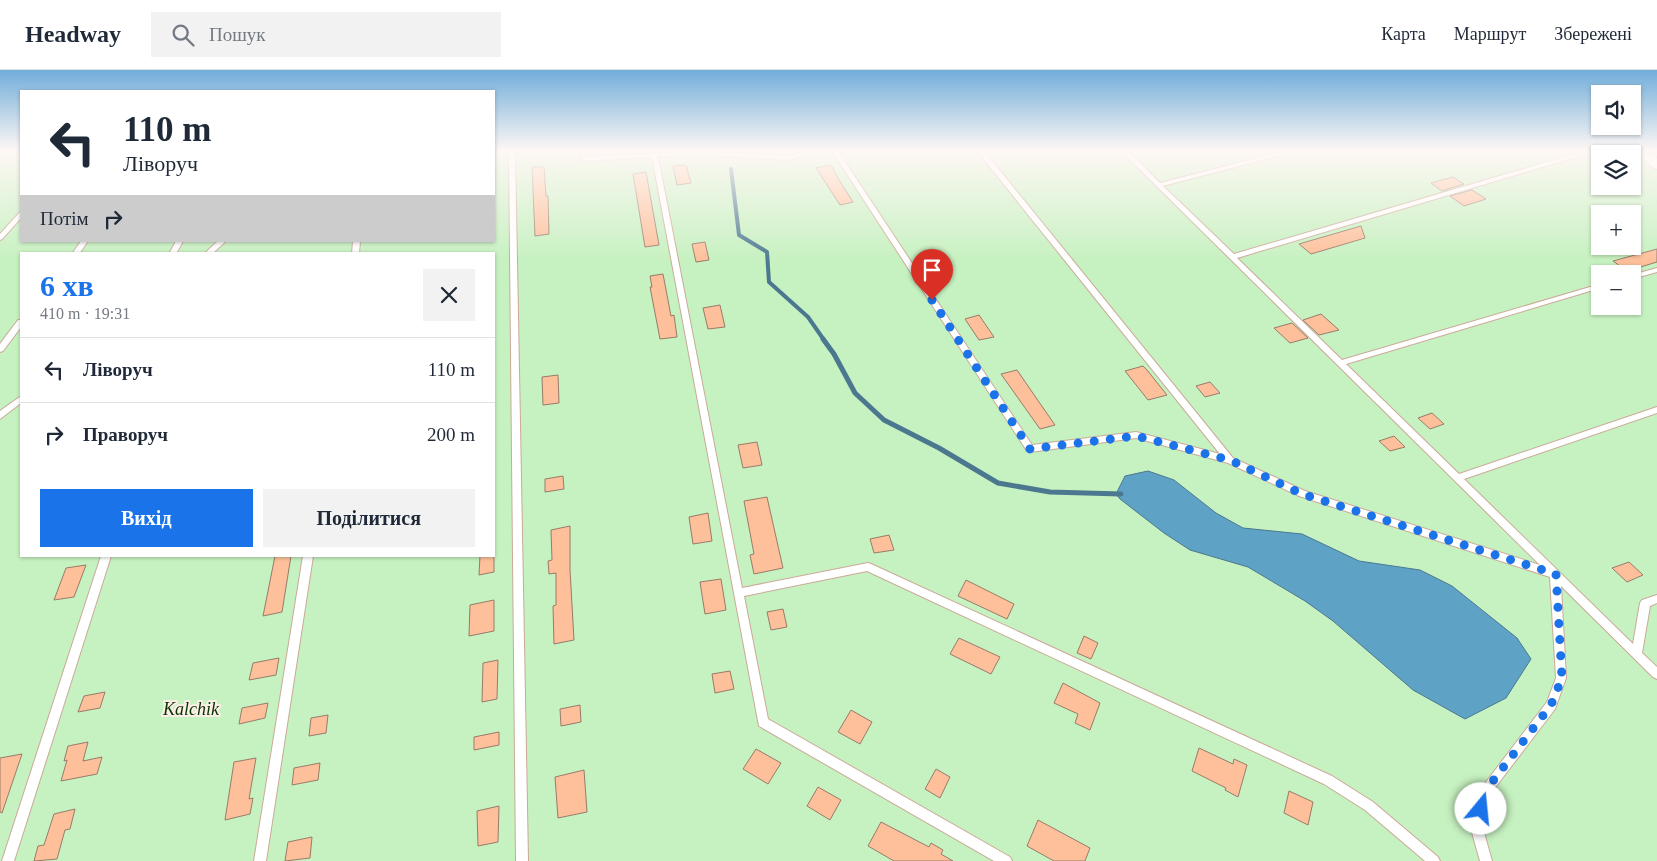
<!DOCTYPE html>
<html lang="uk">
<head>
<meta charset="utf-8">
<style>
  :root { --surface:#fff; --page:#f2f2f3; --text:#1f2937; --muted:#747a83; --line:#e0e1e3; --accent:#1a73e8 }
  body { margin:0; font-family:"Times New Roman",serif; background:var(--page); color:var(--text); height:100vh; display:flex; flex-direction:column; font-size:19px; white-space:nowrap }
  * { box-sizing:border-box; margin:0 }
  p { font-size:16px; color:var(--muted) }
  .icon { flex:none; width:28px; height:28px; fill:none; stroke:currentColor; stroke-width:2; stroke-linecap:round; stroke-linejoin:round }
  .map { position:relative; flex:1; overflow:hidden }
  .sheet { position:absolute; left:20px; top:182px; width:475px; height:305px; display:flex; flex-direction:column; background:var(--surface); border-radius:0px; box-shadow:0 1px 4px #0004 }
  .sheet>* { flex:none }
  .guide { position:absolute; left:20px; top:20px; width:475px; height:152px; border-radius:0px; box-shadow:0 1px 4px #0004; background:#fff; color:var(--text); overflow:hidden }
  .tools { position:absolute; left:1591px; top:15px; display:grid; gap:10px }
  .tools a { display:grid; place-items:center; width:50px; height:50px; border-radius:0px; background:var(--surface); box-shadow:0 1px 4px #0004; font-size:25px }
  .pin { position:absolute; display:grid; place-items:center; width:42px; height:42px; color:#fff; margin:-51px -21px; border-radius:50% 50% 50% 0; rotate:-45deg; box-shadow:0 0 5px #0007 }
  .pin .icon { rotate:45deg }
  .me { position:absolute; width:55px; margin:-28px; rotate:17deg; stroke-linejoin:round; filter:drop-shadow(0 0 4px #0008) }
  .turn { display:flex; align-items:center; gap:18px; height:105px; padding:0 20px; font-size:22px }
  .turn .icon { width:65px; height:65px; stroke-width:2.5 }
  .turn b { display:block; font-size:35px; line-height:42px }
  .then { display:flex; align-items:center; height:48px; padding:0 20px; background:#0003; gap:10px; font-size:19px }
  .round { display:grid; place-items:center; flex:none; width:52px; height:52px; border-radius:0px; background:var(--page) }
  .head { display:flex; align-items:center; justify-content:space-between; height:85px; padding:0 20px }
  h1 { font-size:30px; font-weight:700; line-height:38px; color:var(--accent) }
  .action { display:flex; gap:10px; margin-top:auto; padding:10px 20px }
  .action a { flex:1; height:58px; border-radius:0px; background:var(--accent); color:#fff; font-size:20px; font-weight:700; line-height:58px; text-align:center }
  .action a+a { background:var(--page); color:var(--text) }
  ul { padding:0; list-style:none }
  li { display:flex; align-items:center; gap:15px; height:65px; padding:0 20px; border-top:1px solid var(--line) }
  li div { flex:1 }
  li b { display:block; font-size:19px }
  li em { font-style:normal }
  header { display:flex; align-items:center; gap:30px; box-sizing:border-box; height:70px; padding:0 25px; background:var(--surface); border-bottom:1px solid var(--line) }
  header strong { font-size:24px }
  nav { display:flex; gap:28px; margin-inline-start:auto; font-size:18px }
  .search { width:350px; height:45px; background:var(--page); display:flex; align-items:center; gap:12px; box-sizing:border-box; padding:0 18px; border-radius:0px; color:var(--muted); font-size:19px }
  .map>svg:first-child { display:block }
</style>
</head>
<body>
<header>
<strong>Headway</strong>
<div class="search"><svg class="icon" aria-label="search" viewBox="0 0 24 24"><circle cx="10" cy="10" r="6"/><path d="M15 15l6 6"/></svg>Пошук</div>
<nav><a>Карта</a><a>Маршрут</a><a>Збережені</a></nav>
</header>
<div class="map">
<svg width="1657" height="791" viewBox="0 0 1657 791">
  <rect width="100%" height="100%" fill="#fdefe8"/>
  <!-- green -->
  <path fill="#c6f1c0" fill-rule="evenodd" d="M0 81H21V171H494V81H1657V791H0ZM1600 84H1632V116H1600ZM1600 144H1632V176H1600ZM21 184H494V486H21ZM1600 204H1632V236H1600Z"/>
  <!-- water -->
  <polygon fill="#5ea3c6" stroke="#4b788f" points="1148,401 1174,410 1216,443 1243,458 1302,464 1359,491 1420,500 1452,516 1517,568 1531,589 1506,628 1465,649 1413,620 1333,551 1305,531 1248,497 1190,480 1164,463 1120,429 1116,424 1125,406"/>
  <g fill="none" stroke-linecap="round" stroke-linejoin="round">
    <!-- stream-far1 -->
    <polyline stroke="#4b788f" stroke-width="4" points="731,99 739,165 767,182 769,212 808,247 824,270"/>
    <!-- stream -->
    <polyline stroke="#4b788f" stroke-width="5" points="823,269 834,284 855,323 884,350 939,378 998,413 1050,422 1121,424"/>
  </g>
  <!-- building -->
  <g fill="#fdc09a" stroke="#997b69">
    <polygon points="686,95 691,113 677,115 673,96"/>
    <polygon points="831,95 839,110 853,132 840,135 816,98"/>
    <polygon points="532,97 544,97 546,126 548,126 549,164 535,166"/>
    <polygon points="646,102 659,175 645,177 633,104"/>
    <polygon points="1453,107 1464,114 1442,121 1431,113"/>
    <polygon points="1472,120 1486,129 1464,136 1450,126"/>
    <polygon points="1361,156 1365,168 1311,184 1299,174"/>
    <polygon points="705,172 709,190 696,192 692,174"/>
    <polygon points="1657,179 1657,192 1627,201 1613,191"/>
    <polygon points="663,204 671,246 674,245 677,267 660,269 650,217 652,217 650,206"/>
    <polygon points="720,235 725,257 708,259 703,238"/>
    <polygon points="1321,244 1339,260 1319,265 1303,250"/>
    <polygon points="979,245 994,267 979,270 965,249"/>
    <polygon points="1292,253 1308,268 1290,273 1274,258"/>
    <polygon points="1143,296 1147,300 1167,325 1148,330 1125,301"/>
    <polygon points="1017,300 1039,332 1055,355 1040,359 1001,304"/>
    <polygon points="558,305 559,333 543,335 542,307"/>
    <polygon points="1210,312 1220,323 1205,327 1196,316"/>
    <polygon points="1432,343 1444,354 1430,359 1418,348"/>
    <polygon points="1394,366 1405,377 1390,381 1379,371"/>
    <polygon points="757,372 762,395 743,398 738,375"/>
    <polygon points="563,406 564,419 545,422 545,409"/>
    <polygon points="767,427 783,498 754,504 750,485 754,484 744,431"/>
    <polygon points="708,443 712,471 693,474 689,447"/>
    <polygon points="570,456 570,500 574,570 554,574 553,536 556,535 556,503 549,504 548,491 552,490 551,460"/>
    <polygon points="889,465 894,480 874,483 870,469"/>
    <polygon points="275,486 291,486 282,542 263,546"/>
    <polygon points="480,486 494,486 494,502 479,505"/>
    <polygon points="1629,492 1643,505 1627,512 1612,498"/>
    <polygon points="86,495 74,527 54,530 66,498"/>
    <polygon points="721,509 726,540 705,544 700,512"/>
    <polygon points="966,510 1014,534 1007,549 958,526"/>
    <polygon points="494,530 494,561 469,566 470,535"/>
    <polygon points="783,539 787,557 771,560 767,542"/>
    <polygon points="1084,566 1098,573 1091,589 1077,583"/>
    <polygon points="959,568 1000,587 991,604 950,584"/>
    <polygon points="279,588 276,605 249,610 253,593"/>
    <polygon points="498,590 497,629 482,632 483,593"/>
    <polygon points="730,601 734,619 715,623 712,604"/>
    <polygon points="1063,613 1100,633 1090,660 1075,653 1078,644 1054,633"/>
    <polygon points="105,622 100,638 78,642 84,626"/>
    <polygon points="268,633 265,648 239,654 242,638"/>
    <polygon points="580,635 581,652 561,656 560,639"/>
    <polygon points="851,640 872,652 860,674 838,662"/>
    <polygon points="328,645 326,663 309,666 311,648"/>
    <polygon points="499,662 499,675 474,680 474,667"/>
    <polygon points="88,672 83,691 102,687 97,704 61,711 67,690 64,691 68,676"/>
    <polygon points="1199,678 1233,694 1234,689 1247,695 1238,727 1225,720 1226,718 1192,701"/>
    <polygon points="756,679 781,693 768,714 743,699"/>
    <polygon points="22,684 2,743 0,742 0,688"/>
    <polygon points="256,688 249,729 253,728 250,744 225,750 234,692"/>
    <polygon points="320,693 318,710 292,715 294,698"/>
    <polygon points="936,699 950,707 940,728 925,719"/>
    <polygon points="584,700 587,742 558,748 555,707"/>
    <polygon points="818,717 841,730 830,750 807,736"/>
    <polygon points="1289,721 1313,732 1308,755 1284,743"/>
    <polygon points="499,736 498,772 478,776 477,741"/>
    <polygon points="75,739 70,759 65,760 57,789 34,791 38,776 44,775 54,744"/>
    <polygon points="1038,750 1090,778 1085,791 1054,791 1027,776"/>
    <polygon points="881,752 929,777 931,773 943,780 941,784 953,791 894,791 868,776"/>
    <polygon points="312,767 310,788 285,791 288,772"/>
  </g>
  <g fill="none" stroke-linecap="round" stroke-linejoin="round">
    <!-- lane casing -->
    <g stroke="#cba999" stroke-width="2">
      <g id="lane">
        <polygon points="509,81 515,81 528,791 516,791"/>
        <polygon points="582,81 588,81 587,87 695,81 789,86 805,81 816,81 789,90 702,85 658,87 742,518 868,493 871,494 1332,706 1373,732 1438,787 1440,791 1425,791 1365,740 1324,714 867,501 744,526 768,649 1010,787 1012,791 994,791 759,656 652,87 584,91 581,89"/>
        <polygon points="832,81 838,81 1032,375 1136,362 1220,384 977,81 984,81 1233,388 1305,421 1540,495 1121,81 1128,81 1160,113 1285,81 1297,81 1163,116 1234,184 1581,82 1645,82 1645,84 1632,85 1632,84 1583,85 1237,188 1342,290 1600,214 1600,218 1346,294 1459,404 1657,337 1657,343 1464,409 1633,574 1640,533 1642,530 1657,525 1657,533 1650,536 1642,583 1657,597 1657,609 1653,607 1561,516 1566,608 1555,639 1491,723 1483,759 1492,791 1480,791 1471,759 1480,720 1547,632 1556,608 1550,507 1299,426 1228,393 1136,368 1030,382 1027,381"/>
        <polygon points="21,142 21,148 2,169 0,170 0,164 19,143"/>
        <polygon points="81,171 88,171 79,184 72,184"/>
        <polygon points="176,171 183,171 176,184 169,184"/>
        <polygon points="218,171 226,171 212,184 204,184"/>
        <polygon points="353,171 360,171 359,184 352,184"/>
        <polygon points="1657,198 1657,202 1632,209 1632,205"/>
        <polygon points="18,250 21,250 21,257 3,281 0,282 0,274"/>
        <polygon points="21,326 21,333 0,349 0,341"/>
        <polygon points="101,486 111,486 14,791 2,791"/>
        <polygon points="303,486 313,486 266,791 254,791"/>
      </g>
    </g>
    <!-- street casing -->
    <g stroke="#cba999" stroke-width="2">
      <polygon id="street" points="1635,81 1649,81 1657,88 1657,99 1653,98"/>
    </g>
    <!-- lane -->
    <use href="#lane" fill="#fff" fill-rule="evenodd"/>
    <!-- street -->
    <use href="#street" fill="#fff" fill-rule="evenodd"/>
  </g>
  <!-- sky -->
  <linearGradient id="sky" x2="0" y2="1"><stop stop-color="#71adda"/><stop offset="0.42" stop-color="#fef8f5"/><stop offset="1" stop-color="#fef8f5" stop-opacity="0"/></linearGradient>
  <rect width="1657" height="192" fill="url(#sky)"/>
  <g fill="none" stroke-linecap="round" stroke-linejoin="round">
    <!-- route -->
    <polyline stroke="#1a73e8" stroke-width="9" stroke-dasharray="0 16.2" points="932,230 1030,379 1136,366 1230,390 1302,424 1556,504 1562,608 1551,635 1486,720 1481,739"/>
  </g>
  <g text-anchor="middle" stroke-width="4" stroke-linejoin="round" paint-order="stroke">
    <!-- near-park labels -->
    <g font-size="18" font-style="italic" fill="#053501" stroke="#fdefe8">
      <text x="191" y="645">Kalchik</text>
    </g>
  </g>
</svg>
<div class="tools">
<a><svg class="icon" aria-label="sound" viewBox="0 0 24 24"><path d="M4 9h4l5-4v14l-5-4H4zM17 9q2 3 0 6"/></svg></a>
<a><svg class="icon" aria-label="layers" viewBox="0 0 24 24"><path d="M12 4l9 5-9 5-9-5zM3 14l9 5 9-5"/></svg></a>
<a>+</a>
<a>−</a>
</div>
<div class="pin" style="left:932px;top:230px;background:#d93025"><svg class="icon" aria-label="arrive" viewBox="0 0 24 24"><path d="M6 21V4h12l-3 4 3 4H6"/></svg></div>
<svg class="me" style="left:1481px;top:739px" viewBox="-20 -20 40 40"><circle r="19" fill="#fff"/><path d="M0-13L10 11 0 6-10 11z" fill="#1a73e8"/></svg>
<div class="guide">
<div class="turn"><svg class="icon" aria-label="left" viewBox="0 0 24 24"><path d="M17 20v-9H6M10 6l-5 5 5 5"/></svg><div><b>110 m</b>Ліворуч</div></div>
<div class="then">Потім<svg class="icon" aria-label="right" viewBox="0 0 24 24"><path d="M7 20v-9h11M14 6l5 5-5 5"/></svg></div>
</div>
<section class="sheet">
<div class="head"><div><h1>6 хв</h1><p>410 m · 19:31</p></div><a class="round"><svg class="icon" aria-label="close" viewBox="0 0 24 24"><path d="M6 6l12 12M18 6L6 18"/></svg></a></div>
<ul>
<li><svg class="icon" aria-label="left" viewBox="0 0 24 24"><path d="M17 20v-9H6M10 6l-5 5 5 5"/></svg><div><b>Ліворуч</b></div><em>110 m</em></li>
<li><svg class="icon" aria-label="right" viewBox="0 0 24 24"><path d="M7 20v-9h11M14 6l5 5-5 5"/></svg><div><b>Праворуч</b></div><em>200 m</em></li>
</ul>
<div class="action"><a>Вихід</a><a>Поділитися</a></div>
</section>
</div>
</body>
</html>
